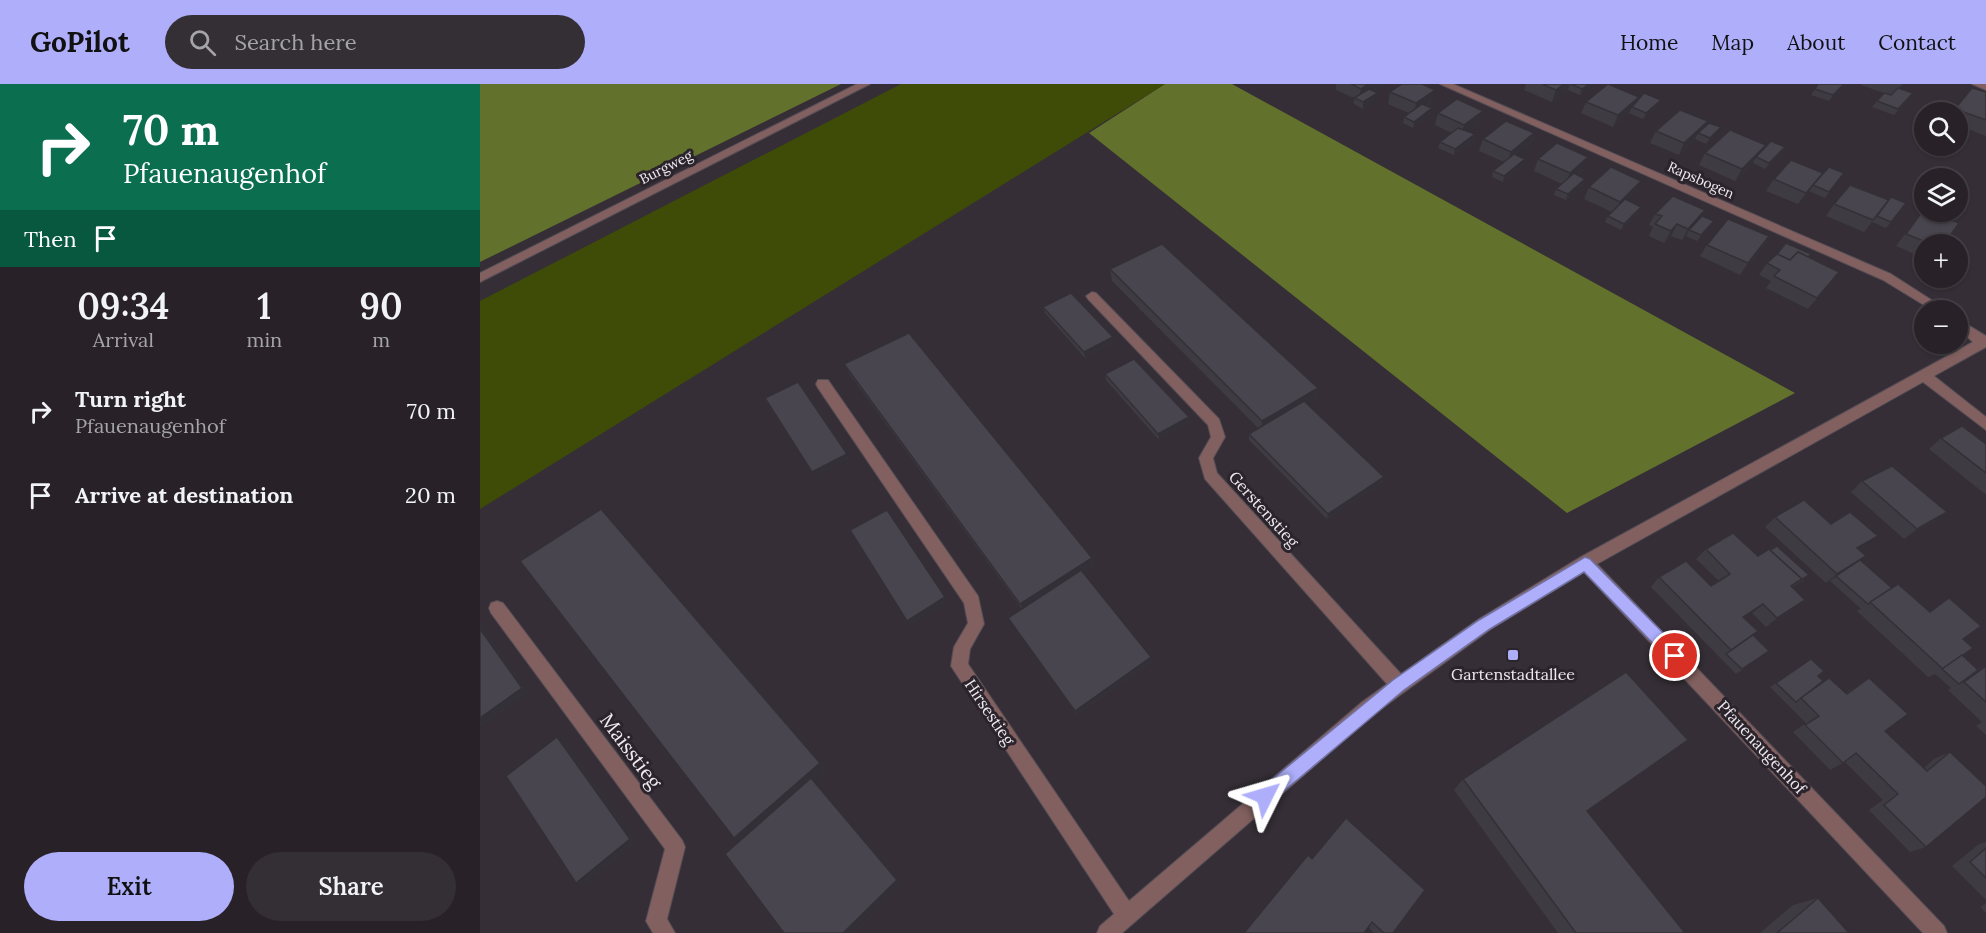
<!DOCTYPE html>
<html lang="en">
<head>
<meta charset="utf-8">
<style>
  :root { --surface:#282228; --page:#342f34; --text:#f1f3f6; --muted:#a5a4a8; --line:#443f45; --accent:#aeaefb }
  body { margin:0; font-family:Lora,serif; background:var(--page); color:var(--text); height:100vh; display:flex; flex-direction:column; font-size:22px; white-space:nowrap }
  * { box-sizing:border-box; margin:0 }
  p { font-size:20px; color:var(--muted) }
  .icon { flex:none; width:33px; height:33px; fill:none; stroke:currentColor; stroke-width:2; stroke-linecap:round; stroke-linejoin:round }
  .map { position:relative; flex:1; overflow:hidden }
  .side { display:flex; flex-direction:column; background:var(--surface); width:480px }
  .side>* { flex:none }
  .hud { background:#0b6e4f; color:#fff; overflow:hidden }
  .buttons { position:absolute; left:1434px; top:18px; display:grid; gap:12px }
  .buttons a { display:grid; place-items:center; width:54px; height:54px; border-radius:50%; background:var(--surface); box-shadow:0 2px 4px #0004,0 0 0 2px var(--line); font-size:30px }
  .pin { position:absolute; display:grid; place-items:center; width:51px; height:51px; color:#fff; margin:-26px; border:3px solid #fff; border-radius:50%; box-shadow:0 2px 6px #0007 }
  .me { position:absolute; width:66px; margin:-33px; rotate:50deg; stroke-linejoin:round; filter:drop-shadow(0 0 4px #0008) }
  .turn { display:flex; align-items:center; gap:21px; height:126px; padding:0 24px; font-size:27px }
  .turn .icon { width:78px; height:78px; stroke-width:2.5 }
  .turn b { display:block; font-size:42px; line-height:51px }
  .then { display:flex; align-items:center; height:57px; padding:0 24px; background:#0003; gap:12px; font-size:22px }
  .eta { display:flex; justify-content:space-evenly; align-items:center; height:102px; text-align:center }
  .eta b { font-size:36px; font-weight:600; line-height:42px }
  .button { display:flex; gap:12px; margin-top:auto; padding:12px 24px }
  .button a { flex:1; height:69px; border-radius:36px; background:var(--accent); color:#111; font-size:24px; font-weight:600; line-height:69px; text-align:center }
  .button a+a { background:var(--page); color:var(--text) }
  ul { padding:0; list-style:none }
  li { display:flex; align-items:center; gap:18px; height:84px; padding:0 24px }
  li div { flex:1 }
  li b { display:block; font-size:22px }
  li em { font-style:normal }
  header { display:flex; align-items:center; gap:36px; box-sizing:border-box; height:84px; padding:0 30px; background:var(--accent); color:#111 }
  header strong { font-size:28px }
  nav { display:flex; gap:33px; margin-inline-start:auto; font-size:21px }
  .search { width:420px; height:54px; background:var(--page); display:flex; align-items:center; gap:15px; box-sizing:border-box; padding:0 21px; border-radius:33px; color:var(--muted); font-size:22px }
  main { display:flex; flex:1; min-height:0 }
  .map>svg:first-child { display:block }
</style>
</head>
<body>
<header>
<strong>GoPilot</strong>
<div class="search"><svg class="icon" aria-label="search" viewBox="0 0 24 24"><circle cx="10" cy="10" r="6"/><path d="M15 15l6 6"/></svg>Search here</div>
<nav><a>Home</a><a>Map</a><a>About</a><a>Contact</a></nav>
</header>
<main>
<section class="side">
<div class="hud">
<div class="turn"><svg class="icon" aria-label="right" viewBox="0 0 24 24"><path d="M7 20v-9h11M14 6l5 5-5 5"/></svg><div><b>70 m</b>Pfauenaugenhof</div></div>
<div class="then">Then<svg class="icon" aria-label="arrive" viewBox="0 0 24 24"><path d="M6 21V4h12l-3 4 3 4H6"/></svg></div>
</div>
<div class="eta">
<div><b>09:34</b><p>Arrival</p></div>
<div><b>1</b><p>min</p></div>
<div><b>90</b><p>m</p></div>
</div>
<ul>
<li><svg class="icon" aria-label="right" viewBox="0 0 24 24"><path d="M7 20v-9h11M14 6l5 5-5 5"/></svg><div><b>Turn right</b><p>Pfauenaugenhof</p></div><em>70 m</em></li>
<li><svg class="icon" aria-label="arrive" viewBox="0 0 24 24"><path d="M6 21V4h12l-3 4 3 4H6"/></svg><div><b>Arrive at destination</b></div><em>20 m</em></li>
</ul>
<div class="button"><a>Exit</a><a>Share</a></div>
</section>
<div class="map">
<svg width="1506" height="849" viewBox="0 0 1506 849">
  <rect width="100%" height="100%" fill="#352e36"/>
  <!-- green -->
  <polygon fill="#3f4c08" points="421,0 685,0 0,425 0,217"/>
  <!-- forest -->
  <g fill="#62712c">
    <polygon points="0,0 361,0 0,178"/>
    <polygon points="685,0 752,0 1315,309 1087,429 609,49"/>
  </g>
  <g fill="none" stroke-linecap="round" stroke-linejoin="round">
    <!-- minor casing -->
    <g stroke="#534c54" stroke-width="2">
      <g id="minor">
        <polygon points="377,0 390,0 0,198 0,189"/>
        <polygon points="960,0 973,0 1411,190 1467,226 1452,226 1403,196"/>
        <polygon points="1492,0 1506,0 1506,6"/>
        <polygon points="612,208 616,209 739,335 745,353 733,374 737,389 921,590 999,535 1099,474 1493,258 1478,245 1478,235 1506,252 1506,263 1454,292 1506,333 1506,346 1443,298 1117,480 1464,842 1467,849 1443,849 1104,488 1011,545 894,630 642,849 617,849 620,842 634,830 471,582 474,563 488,539 484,519 338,304 336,300 338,296 348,296 498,512 504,540 490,565 488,580 649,817 882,618 907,600 725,395 719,374 731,353 728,341 608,215 606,212"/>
        <polygon points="17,517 23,519 202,756 205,763 187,835 195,849 173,849 166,837 185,765 11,529 9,524 11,519"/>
      </g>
    </g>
    <!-- minor -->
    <use href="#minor" fill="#81605f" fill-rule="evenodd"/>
  </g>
  <!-- wall -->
  <g fill="#3f3b43">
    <polygon points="856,0 904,0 894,7 898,9 897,15 883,25 874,20 874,14 856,6"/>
    <polygon points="1046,0 1114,0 1100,11 1088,6 1072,18 1044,6"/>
    <polygon points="1366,0 1349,17 1331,11 1335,5"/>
    <polygon points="1382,0 1423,0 1419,4 1428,15 1414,31 1392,23 1404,9 1381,1"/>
    <polygon points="1492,4 1506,8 1506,52 1478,41 1478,28 1473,28"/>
    <polygon points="910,8 952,17 947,22 951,30 933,44 923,39 924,33 929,29 908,20"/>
    <polygon points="1159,13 1157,17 1181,16 1178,22 1163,35 1149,29 1133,43 1101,29 1106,18"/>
    <polygon points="958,29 1000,39 988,48 995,50 994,56 974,71 958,64 960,58 972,49 955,41"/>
    <polygon points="1228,37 1225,42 1237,50 1226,60 1215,55 1199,71 1170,59 1176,47"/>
    <polygon points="1054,49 1050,61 1037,71 1043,81 1023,98 1012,93 1013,87 1024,78 999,67 1003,55"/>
    <polygon points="1305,63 1301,69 1285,85 1273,79 1255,97 1219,81 1225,69 1283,66"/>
    <polygon points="1058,75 1103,85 1097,91 1105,95 1103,101 1086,116 1074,111 1076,105 1082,100 1054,87"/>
    <polygon points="1364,89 1345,114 1329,107 1318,120 1286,107 1294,95 1339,95"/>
    <polygon points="1109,103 1156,109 1148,116 1158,129 1141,146 1125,138 1128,132 1132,128 1104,115"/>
    <polygon points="1409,116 1426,119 1406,144 1392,138 1384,148 1346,132 1354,120"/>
    <polygon points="1444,125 1464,160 1444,160 1444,174 1416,162"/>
    <polygon points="1225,126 1222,132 1234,137 1230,143 1217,157 1206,152 1202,156 1191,152 1184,159 1169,152 1173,143 1169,141 1175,130"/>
    <polygon points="1289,152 1282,164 1260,191 1220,172 1227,161"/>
    <polygon points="1328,173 1359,188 1350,200 1328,225 1286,204 1291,197 1279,191 1287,179"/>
    <polygon points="630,185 838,304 837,315 827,320 904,393 903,398 847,435 769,356 769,350 778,344 632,197"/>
    <polygon points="563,223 634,259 605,274 565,229"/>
    <polygon points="364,280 615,483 604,490 672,578 597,631 531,538 528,534 542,525 371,292"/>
    <polygon points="625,290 709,339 679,356 626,296"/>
    <polygon points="1461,354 1506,360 1506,410 1505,410 1449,365"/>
    <polygon points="1382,397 1467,428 1454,438 1424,455 1371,408"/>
    <polygon points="1295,433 1385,462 1379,466 1380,476 1412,504 1449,527 1483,555 1482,571 1498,586 1506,581 1506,651 1496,642 1502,638 1468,606 1471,604 1455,590 1448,593 1377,527 1381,525 1350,497 1353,495 1346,499 1285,443"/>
    <polygon points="1226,465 1278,472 1324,496 1312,503 1314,525 1286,543 1272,529 1265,534 1278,547 1273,551 1283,571 1256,590 1171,503 1179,493 1231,502 1239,497 1216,475"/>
    <polygon points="1331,575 1338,592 1343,597 1366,609 1389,594 1405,647 1444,684 1454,675 1470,668 1446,763 1430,768 1389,726 1403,716 1365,678 1350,686 1313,648 1326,639 1290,603"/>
    <polygon points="983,695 1107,727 1205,849 1078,849 974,706"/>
    <polygon points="1506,758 1506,816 1472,782 1499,760"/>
    <polygon points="828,771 913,849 894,849 888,843"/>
    <polygon points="1338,814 1369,849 1280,849 1313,821"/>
    <polygon points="1506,819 1506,829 1500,823"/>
  </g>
  <!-- shaded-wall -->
  <g fill="#333037">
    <polygon points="888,0 904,0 879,16 881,5"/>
    <polygon points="1084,0 1090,0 1088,6 1072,18 1076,6"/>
    <polygon points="1109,0 1114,0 1100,11 1102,5"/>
    <polygon points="1364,0 1366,0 1349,17 1353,11"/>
    <polygon points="955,6 952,17 934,31 936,19"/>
    <polygon points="898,9 897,15 883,25 883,18"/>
    <polygon points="1159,13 1154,24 1152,23 1149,29 1133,43 1138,31"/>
    <polygon points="1181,16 1178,22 1163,35 1166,29"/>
    <polygon points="952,24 951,30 933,44 934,38"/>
    <polygon points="1003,27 1000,39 981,53 984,41"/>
    <polygon points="1228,37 1222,49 1218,49 1215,55 1199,71 1204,59"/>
    <polygon points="1241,43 1237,50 1226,60 1230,54"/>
    <polygon points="1054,49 1050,61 1027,80 1031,68"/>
    <polygon points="995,50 994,56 974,71 975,65"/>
    <polygon points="1286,61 1279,73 1276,73 1273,79 1255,97 1262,85"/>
    <polygon points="1305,63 1301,69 1285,85 1289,79"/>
    <polygon points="1108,73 1103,85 1085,101 1090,89"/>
    <polygon points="1045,75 1043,81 1023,98 1024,92"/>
    <polygon points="1343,89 1329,107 1318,120 1326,109"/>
    <polygon points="1105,95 1103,101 1086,116 1088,110"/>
    <polygon points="1161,97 1156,109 1135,129 1140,118"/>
    <polygon points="1161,123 1158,129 1141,146 1144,140"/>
    <polygon points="1225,126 1219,138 1209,146 1206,152 1202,156 1208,145"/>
    <polygon points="1234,137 1230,143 1217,157 1221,151"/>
    <polygon points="1197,140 1191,152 1184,159 1191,147"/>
    <polygon points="1289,152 1282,164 1260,191 1268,179"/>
    <polygon points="1359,188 1350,200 1328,225 1337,214"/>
    <polygon points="633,253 634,259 605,274 604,268"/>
    <polygon points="838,304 837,315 782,348 782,337"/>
    <polygon points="709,333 709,339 679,356 678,350"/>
    <polygon points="367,370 370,375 336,393 332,388"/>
    <polygon points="904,393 903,398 847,435 848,430"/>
    <polygon points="121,425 132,436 349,685 336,697 422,798 370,849 363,849 266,759 254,754"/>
    <polygon points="1467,428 1454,438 1424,455 1437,445"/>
    <polygon points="1398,452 1385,462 1365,474 1377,464"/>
    <polygon points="1386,472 1374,481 1346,499 1357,490"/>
    <polygon points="612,474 615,483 545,529 540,520"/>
    <polygon points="465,513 468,518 431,541 427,537"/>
    <polygon points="1325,516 1314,525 1286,543 1297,534"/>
    <polygon points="1283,520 1272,529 1253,542 1263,533"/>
    <polygon points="0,538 50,609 0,644"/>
    <polygon points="671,573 672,578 597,631 595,627"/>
    <polygon points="77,653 85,657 157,758 104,802 96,799"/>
  </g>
  <!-- building -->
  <g fill="#49454e" stroke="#333037" stroke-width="1.5">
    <polygon points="871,0 888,0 881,5"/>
    <polygon points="922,0 942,0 955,6 936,19 910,8"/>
    <polygon points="1062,0 1084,0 1076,6"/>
    <polygon points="1091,0 1109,0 1102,5"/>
    <polygon points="1128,0 1159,13 1138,31 1106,18"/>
    <polygon points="1338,0 1364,0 1353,11 1335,5"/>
    <polygon points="1418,4 1433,9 1418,25 1397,17 1404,9 1411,11"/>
    <polygon points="1492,4 1506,8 1506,36 1475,25"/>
    <polygon points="889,5 898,9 883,18 874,14"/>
    <polygon points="1164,9 1181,16 1166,29 1152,23"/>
    <polygon points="977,15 1003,27 984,41 958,29"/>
    <polygon points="942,20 952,24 934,38 924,33"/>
    <polygon points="1200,26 1228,37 1204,59 1176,47"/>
    <polygon points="1026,37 1054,49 1031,68 1003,55"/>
    <polygon points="1229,39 1241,43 1230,54 1218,49"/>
    <polygon points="978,44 995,50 975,65 960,58"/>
    <polygon points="1250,46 1286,61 1262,85 1225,69"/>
    <polygon points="1291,57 1305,63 1289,79 1276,73"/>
    <polygon points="1077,59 1108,73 1090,89 1058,75"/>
    <polygon points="1034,70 1045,75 1024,92 1013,87"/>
    <polygon points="1311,76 1343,89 1326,109 1294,95"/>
    <polygon points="1131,83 1161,97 1140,118 1109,103"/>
    <polygon points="1349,83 1364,89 1349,108 1333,101"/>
    <polygon points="1094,89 1105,95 1088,110 1076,105"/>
    <polygon points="1370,101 1409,116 1393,136 1354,120"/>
    <polygon points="1193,112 1225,126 1208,145 1197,140 1191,147 1175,140 1182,132 1175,130"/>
    <polygon points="1411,113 1426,119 1411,138 1397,132"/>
    <polygon points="1145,115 1161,123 1144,140 1128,132"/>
    <polygon points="1444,125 1444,128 1451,128 1479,139 1464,160 1451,160 1426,150"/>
    <polygon points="1222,132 1234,137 1221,151 1209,146"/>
    <polygon points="1248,135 1289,152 1268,179 1227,161"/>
    <polygon points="1306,159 1331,170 1328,173 1318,168 1310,176 1297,170"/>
    <polygon points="682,160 838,304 782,337 630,185"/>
    <polygon points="1318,168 1359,188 1337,214 1294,192 1300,186 1287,179 1297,170 1310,176"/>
    <polygon points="591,209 633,253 604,268 563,223"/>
    <polygon points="429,249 612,474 540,520 364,280"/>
    <polygon points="654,275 709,333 678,350 625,290"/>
    <polygon points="318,298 367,370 332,388 285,314"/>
    <polygon points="824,317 904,393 848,430 769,350"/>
    <polygon points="1482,342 1506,360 1506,389 1461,354"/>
    <polygon points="1412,382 1467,428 1437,445 1382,397"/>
    <polygon points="1324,416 1351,440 1370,428 1398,452 1377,464 1386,472 1357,490 1295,433"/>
    <polygon points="121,425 340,679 254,754 40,477"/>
    <polygon points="407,426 465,513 427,537 370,446"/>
    <polygon points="1253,449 1278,472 1289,465 1322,495 1311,502 1325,516 1297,534 1283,520 1263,533 1278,547 1251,566 1179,493 1206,477 1231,502 1250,490 1226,465"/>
    <polygon points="1297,462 1329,491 1316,499 1322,495 1290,466"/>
    <polygon points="1380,476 1412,504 1388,520 1356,492"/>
    <polygon points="601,486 671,573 595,627 528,534"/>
    <polygon points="1418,500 1450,528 1469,514 1501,542 1483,555 1493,564 1463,585 1390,518"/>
    <polygon points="0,545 42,604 0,634"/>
    <polygon points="1273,551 1289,567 1262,585 1246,570"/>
    <polygon points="1482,571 1498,586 1479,600 1462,585"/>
    <polygon points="1331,575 1344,587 1338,592 1343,597 1316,618 1296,599"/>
    <polygon points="1506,582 1506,618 1484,598"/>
    <polygon points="1146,588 1208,656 1107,727 1205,849 1096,849 983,695"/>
    <polygon points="1349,594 1367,610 1389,594 1428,630 1405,647 1447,687 1470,668 1506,702 1506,713 1446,763 1404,721 1418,710 1376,669 1363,679 1325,641 1339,632 1321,614"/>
    <polygon points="77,653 150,755 96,799 26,692"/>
    <polygon points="331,694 417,796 363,849 304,849 245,770"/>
    <polygon points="866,734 945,806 913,849 904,849 892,838 884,849 764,849 828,771 832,775"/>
    <polygon points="1506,764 1506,794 1490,778"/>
    <polygon points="1338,814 1369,849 1297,849"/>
  </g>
  <!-- route -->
  <polygon fill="#aeaefb" stroke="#7171a3" stroke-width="1.5" points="1105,473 1110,475 1201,567 1203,572 1201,577 1190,577 1104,488 1010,545 924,606 791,718 785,720 779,718 776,712 779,706 913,596 999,536"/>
  <!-- markers -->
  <rect fill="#aeaefb" stroke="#2b242c" stroke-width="2" x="1027" y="565" width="12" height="12" rx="3"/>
  <g text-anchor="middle" stroke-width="6" stroke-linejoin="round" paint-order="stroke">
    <!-- far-street labels -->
    <g font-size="14" fill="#eeeaef" stroke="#2b242c">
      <text transform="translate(186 83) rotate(-27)" y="5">Burgweg</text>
      <text transform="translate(1221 96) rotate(24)" y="5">Rapsbogen</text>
    </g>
    <!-- street labels -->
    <g font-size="16" fill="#eeeaef" stroke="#2b242c">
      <text transform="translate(784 425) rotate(48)" y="6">Gerstenstieg</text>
      <text transform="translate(510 628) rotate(56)" y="6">Hirsestieg</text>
      <text transform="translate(1282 663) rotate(47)" y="6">Pfauenaugenhof</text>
    </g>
    <!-- poi labels -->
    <g font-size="16" fill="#eeeaef" stroke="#2b242c">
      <text x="1033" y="596">Gartenstadtallee</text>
    </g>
    <!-- near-street labels -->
    <g font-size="20" fill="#eeeaef" stroke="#2b242c">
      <text transform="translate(151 667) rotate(53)" y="7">Maisstieg</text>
    </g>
  </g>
</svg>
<div class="buttons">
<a><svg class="icon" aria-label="search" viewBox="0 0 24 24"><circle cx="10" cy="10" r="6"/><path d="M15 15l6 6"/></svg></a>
<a><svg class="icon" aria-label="layers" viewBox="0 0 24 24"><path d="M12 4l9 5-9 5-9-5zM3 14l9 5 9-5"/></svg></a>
<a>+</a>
<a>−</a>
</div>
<div class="pin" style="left:1195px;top:572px;background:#d93025"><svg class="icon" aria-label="arrive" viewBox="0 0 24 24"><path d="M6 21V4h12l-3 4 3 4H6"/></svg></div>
<svg class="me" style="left:785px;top:712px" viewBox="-20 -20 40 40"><path d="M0-17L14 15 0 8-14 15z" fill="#aeaefb" stroke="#fff" stroke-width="4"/></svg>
</div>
</main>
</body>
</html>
